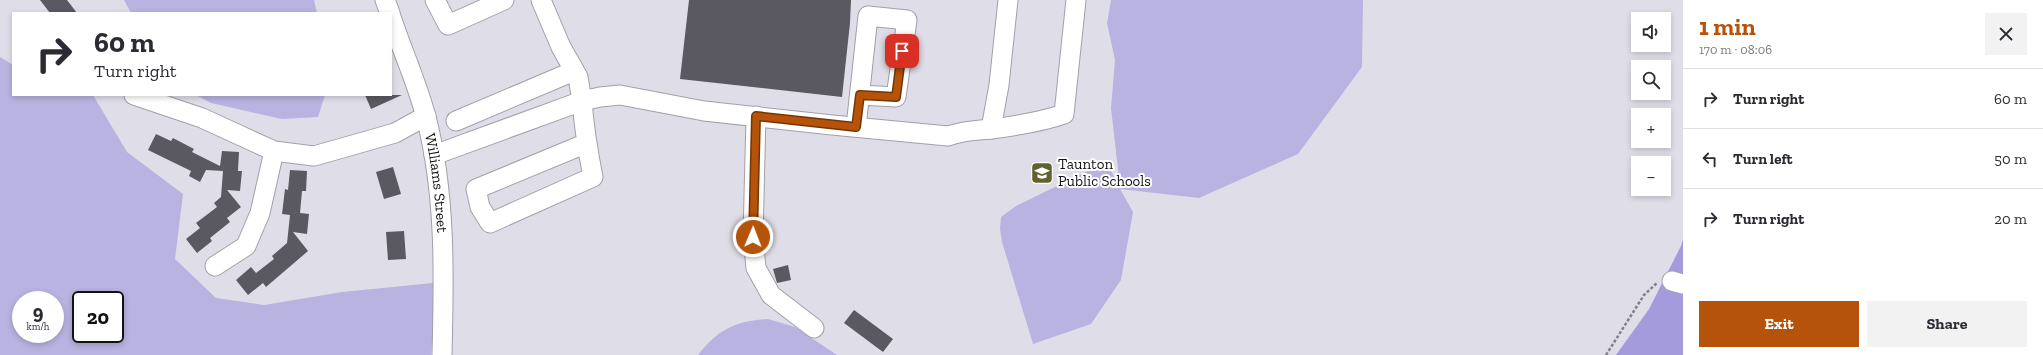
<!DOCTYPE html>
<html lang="en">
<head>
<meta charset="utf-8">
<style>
  :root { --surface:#fff; --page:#f2f2f3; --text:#2b2b33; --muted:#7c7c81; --line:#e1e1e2; --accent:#b45309 }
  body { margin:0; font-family:"Zilla Slab",serif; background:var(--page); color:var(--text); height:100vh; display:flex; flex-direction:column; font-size:15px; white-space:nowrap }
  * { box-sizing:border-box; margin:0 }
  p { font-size:13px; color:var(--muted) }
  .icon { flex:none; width:22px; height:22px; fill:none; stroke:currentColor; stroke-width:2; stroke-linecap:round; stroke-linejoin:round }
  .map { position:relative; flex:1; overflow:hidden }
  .drawer { display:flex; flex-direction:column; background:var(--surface); width:360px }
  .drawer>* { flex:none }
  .banner { position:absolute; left:12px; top:12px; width:380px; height:84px; border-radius:0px; box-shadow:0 2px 6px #0003; background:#fff; color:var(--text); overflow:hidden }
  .fabs { position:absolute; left:1631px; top:12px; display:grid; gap:8px }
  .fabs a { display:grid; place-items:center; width:40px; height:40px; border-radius:0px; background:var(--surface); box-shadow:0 2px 6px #0003; font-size:20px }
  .speed { position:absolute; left:12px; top:291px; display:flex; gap:8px; font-size:20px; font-weight:700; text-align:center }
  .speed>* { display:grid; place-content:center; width:52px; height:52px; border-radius:50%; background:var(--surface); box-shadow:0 2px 6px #0003; line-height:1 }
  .speed small { font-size:10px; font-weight:400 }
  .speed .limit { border:2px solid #111; border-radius:6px; background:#fff; color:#111 }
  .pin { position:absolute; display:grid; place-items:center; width:34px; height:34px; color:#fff; margin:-17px; border-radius:8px; box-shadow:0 2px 6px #0006 }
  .me { position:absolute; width:44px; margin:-22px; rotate:1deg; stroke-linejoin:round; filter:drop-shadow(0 0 3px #0008) }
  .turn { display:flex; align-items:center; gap:14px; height:84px; padding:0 16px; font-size:18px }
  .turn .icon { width:52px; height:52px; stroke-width:2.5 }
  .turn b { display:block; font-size:28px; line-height:34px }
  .round { display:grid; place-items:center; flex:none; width:42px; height:42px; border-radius:0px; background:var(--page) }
  .summary { display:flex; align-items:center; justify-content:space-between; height:68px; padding:0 16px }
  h1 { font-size:24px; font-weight:800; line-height:30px; color:var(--accent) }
  .primary-button { display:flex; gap:8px; margin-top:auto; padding:8px 16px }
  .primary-button a { flex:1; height:46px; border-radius:0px; background:var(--accent); color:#fff; font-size:16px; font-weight:800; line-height:46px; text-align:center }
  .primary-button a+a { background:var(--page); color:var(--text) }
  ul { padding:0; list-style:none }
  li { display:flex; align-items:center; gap:12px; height:60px; padding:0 16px; border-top:1px solid var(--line) }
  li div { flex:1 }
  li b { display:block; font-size:15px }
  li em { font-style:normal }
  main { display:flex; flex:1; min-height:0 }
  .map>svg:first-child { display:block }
</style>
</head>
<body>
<main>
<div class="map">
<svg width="1683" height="355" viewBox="0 0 1683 355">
  <rect width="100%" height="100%" fill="#dfdee8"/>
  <!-- green -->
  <g fill="#b8b3e0" fill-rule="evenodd">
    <polygon points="124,0 314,0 317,13 131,13"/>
    <polygon points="1111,0 1363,0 1362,67 1298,154 1199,198 1120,189 1133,212 1121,280 1091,324 1033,344 1002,242 1000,229 1001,217 1016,206 1106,162 1120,187 1111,108 1115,60 1107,23"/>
    <path d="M0 57 13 65V95H93L127 152 183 194 175 259 216 298 264 305 342 292 433 283V331L431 355H0ZM21 300H55V334H21ZM81 300H115V334H81Z"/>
    <polygon points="196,95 325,95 318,117 282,119 211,103"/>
    <path d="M768 319 795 327 837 355H698C718 329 736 321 768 319Z"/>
  </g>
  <!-- water -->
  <polygon fill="#a49bdd" points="1683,239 1683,355 1616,355 1649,309 1681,246"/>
  <!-- building -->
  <g fill="#5a5961">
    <polygon points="40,0 67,0 77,13 50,13"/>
    <polygon points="689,0 851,0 850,23 842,97 680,79"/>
    <polygon points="365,95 402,95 371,109"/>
    <polygon points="156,134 171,141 173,138 194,149 192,152 220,166 222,151 239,152 238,171 242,171 240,191 227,190 241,207 227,218 230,222 210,238 212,241 197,253 186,239 200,228 196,223 217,207 214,203 221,197 223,171 206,170 200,182 189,176 191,171 148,150"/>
    <polygon points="393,167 401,194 384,199 376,172"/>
    <polygon points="290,170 307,171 306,191 302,191 300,213 309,214 307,234 293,232 308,251 266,287 263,283 248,295 236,280 251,267 256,273 274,259 272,256 287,243 290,215 282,214 285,189 288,190"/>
    <polygon points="404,231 406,259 388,260 386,232"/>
    <polygon points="788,265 791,280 777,283 773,269"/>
    <polygon points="854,310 893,339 883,352 844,323"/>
  </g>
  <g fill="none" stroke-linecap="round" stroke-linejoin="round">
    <!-- minor casing -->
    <g stroke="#a1a0aa" stroke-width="21">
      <g id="minor">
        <polyline points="385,0 390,13"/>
        <polyline points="435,0 448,25 504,0"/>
        <path d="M541 0 561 47 578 77 582 101 600 97 620 95 704 111 832 125 948 136C966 130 973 131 991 129 1015 126 1041 122 1064 114L1076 0"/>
        <path id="s1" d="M391 17C402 50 417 83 426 117 446 194 444 276 442 355"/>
        <polyline points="134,95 202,118 274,151 314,156 395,133 426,116"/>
        <polyline points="756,116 753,237 756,268 771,295 814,328"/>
        <polyline points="456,121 574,71"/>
        <polyline points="856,127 868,16 907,20 896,97 860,95"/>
        <polyline points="991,129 999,85 1008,0"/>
        <path d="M434 155 582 101C584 127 588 152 593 177L490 223 480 207 476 189 587 143"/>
        <polyline points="215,266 246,246 260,213 274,151"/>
        <polyline points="1672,281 1683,284"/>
      </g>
    </g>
    <!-- path -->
    <polyline stroke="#818087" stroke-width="2.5" stroke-dasharray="3 2" stroke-linecap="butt" points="1606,355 1644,295 1658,282"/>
    <!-- minor -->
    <use href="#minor" stroke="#fff" stroke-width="19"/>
  </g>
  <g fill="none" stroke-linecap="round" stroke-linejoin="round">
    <!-- route casing -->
    <g stroke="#753606" stroke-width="10">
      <polyline id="route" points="753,237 756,116 856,127 860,95 896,97 902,51"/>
    </g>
    <!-- route -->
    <use href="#route" stroke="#b45309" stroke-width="7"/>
  </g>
  <!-- icons -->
  <defs>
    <g id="school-square" transform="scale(1.15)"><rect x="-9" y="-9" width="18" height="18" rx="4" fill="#60612e" stroke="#fff"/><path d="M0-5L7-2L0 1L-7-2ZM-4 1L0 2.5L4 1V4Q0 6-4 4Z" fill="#fff"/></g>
  </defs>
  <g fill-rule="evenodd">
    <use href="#school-square" x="1042" y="173"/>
  </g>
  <g text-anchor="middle" stroke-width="4" stroke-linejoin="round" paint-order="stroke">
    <!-- poi labels -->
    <g font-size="15" fill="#121215" stroke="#fff" text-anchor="start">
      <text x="1058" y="169">Taunton<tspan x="1058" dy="17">Public Schools</tspan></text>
    </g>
    <!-- street labels -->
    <g font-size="15" fill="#121215" stroke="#fff">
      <text dy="5" stroke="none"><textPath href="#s1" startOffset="173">Williams Street</textPath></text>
    </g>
  </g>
</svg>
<div class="fabs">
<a><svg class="icon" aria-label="sound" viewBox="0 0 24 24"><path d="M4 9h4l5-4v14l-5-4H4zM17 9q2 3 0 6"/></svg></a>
<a><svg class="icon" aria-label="search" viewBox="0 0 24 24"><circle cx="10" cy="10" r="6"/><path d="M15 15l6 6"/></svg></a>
<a>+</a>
<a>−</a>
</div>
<div class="speed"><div>9<small>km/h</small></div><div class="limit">20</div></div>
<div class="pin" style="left:902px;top:51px;background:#d93025"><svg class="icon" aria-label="arrive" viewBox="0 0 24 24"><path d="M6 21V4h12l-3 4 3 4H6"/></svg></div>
<svg class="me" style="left:753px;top:237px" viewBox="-20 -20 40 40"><circle r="17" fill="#b45309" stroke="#fff" stroke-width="3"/><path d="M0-11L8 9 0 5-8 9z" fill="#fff"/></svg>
<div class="banner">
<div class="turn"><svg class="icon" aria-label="right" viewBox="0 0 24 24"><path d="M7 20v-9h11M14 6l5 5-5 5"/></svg><div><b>60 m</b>Turn right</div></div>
</div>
</div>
<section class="drawer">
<div class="summary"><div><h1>1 min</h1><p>170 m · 08:06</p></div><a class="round"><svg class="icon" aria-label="close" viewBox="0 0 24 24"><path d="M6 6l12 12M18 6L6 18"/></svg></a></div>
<ul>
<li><svg class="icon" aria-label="right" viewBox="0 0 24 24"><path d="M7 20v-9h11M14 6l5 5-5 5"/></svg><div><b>Turn right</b></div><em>60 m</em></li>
<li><svg class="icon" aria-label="left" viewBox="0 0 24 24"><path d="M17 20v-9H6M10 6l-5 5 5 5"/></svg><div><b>Turn left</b></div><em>50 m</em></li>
<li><svg class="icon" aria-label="right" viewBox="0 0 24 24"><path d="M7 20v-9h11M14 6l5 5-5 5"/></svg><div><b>Turn right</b></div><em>20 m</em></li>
</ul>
<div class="primary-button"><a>Exit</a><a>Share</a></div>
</section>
</main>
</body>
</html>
